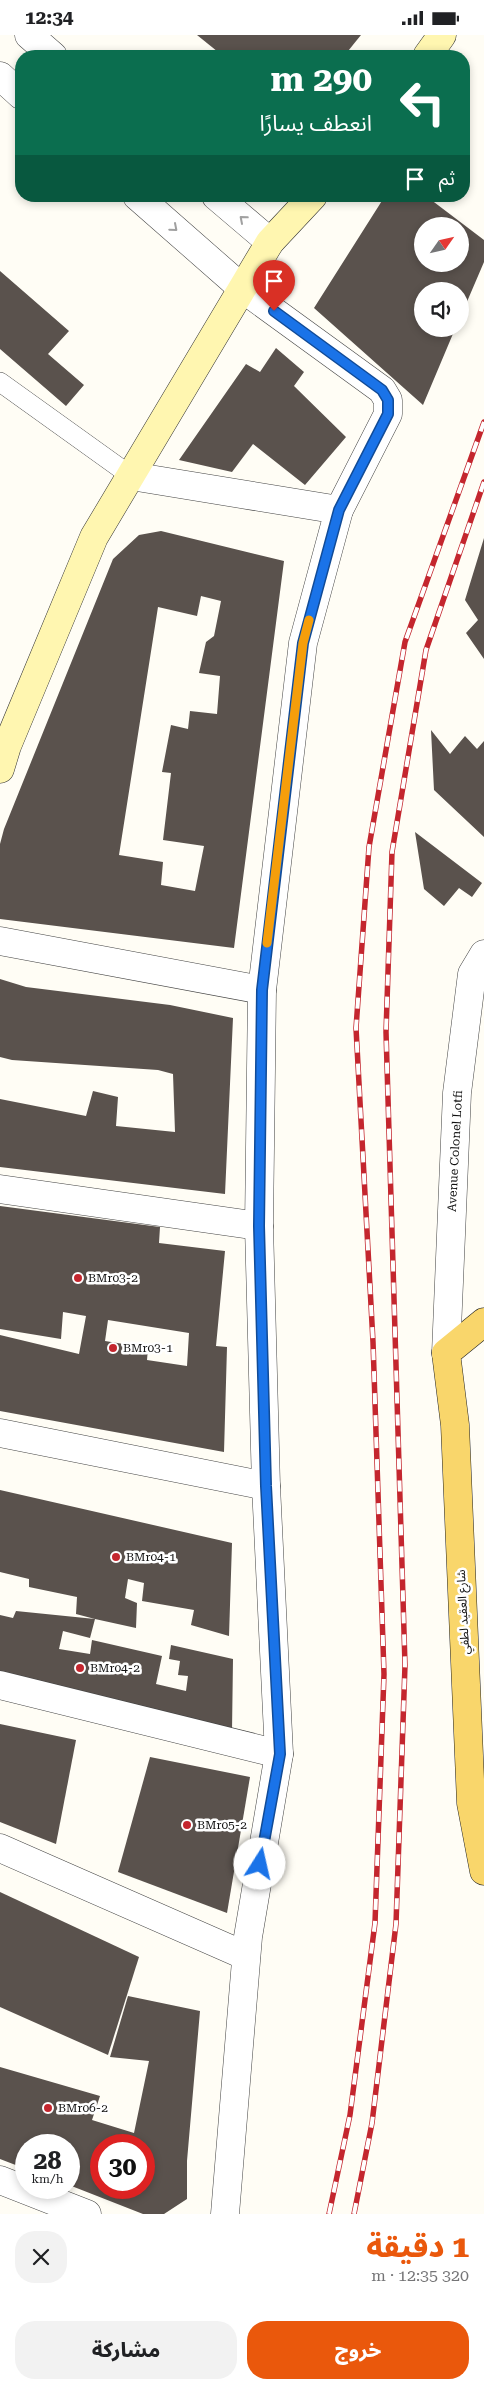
<!DOCTYPE html>
<html lang="ar">
<head>
<meta charset="utf-8">
<style>
  :root { --surface:#fff; --page:#f2f2f2; --text:#202124; --muted:#757577; --accent:#ea580c }
  body { margin:0; font-family:"Roboto Serif","Noto Sans Arabic",serif; background:var(--page); color:var(--text); direction:rtl; height:100vh; display:flex; flex-direction:column; font-size:19px; white-space:nowrap }
  * { box-sizing:border-box; margin:0 }
  p { font-size:16px; color:var(--muted) }
  .icon { flex:none; width:28px; height:28px; fill:none; stroke:currentColor; stroke-width:2; stroke-linecap:round; stroke-linejoin:round }
  .map { position:relative; height:2179px; overflow:hidden; direction:ltr }
  .drawer { display:flex; flex-direction:column; background:var(--surface); flex:1 }
  .drawer>* { flex:none }
  .top-card { position:absolute; left:15px; top:15px; width:455px; height:152px; border-radius:20px; box-shadow:0 2px 8px #0003; direction:rtl; background:#0b6e4f; color:#fff; overflow:hidden }
  .needle { width:32px; rotate:56deg }
  .controls { position:absolute; left:414px; top:182px; display:grid; gap:10px }
  .controls a { display:grid; place-items:center; width:55px; height:55px; border-radius:50%; background:var(--surface); box-shadow:0 2px 8px #0003; font-size:25px }
  .speed { position:absolute; left:15px; top:2099px; display:flex; gap:10px; font-size:25px; font-weight:700; text-align:center }
  .speed>* { display:grid; place-content:center; width:65px; height:65px; border-radius:50%; background:var(--surface); box-shadow:0 2px 8px #0003; line-height:1 }
  .speed small { font-size:12px; font-weight:400 }
  .speed .limit { border:8px solid #d22; background:#fff; color:#111 }
  .pin { position:absolute; display:grid; place-items:center; width:42px; height:42px; color:#fff; margin:-51px -21px; border-radius:50% 50% 50% 0; rotate:-45deg; box-shadow:0 0 5px #0007 }
  .pin .icon { rotate:45deg }
  .me { position:absolute; width:55px; margin:-28px; rotate:10deg; stroke-linejoin:round; filter:drop-shadow(0 0 4px #0008) }
  .turn { display:flex; align-items:center; gap:18px; height:105px; padding:0 15px; font-size:22px }
  .turn .icon { width:65px; height:65px; stroke-width:2.5 }
  .turn b { display:block; font-size:35px; line-height:42px }
  .then { display:flex; align-items:center; height:48px; padding:0 15px; background:#0003; gap:10px; font-size:19px }
  .round { display:grid; place-items:center; flex:none; width:52px; height:52px; border-radius:20px; background:var(--page) }
  .headline { display:flex; align-items:center; justify-content:space-between; height:85px; padding:0 15px }
  h1 { font-size:30px; font-weight:800; line-height:38px; color:var(--accent) }
  .button { display:flex; gap:10px; margin-top:auto; padding:10px 15px }
  .button a { flex:1; height:58px; border-radius:20px; background:var(--accent); color:#fff; font-size:20px; font-weight:800; line-height:58px; text-align:center }
  .button a+a { background:var(--page); color:var(--text) }
  .status { display:flex; justify-content:space-between; align-items:center; height:35px; padding:0 25px; background:var(--surface); direction:ltr }
  .status svg { height:14px; fill:currentColor }
  .map>svg:first-child { display:block }
</style>
</head>
<body>
<div class="status"><b>12:34</b><svg viewBox="0 0 49 12"><path d="M0 12V9h3v3zM5 12V6h3v6zM10 12V3h3v9zM15 12V0h3v12zM26 1h20v11H26zM47 4h2v5h-2z"/></svg></div>
<div class="map">
<svg width="484" height="2179" viewBox="0 0 484 2179">
  <rect width="100%" height="100%" fill="#fffdf5"/>
  <!-- building -->
  <g fill="#5a524d" fill-rule="evenodd">
    <polygon points="197,0 361,0 344,21 223,21"/>
    <path d="M385 161H426L484 205V227L460 283V256H422V294H455L423 370 314 273ZM422 191H460V229H422Z"/>
    <polygon points="0,236 69,296 48,319 84,350 66,371 0,314"/>
    <polygon points="276,313 304,337 294,351 346,402 305,450 253,409 232,437 179,425 246,329 260,337"/>
    <path d="M161 496 284 526 234 913 0 884V809L4 794 113 524 139 500ZM201 561 221 566 214 601 206 607 199 638 220 641 217 679 190 676 188 694 171 690 162 737 171 738 163 805 204 811 195 856 161 850 163 827 119 820 158 572 197 581Z"/>
    <polygon points="484,503 484,624 466,598 478,585 465,565"/>
    <polygon points="431,695 450,719 465,701 477,714 484,706 484,802 434,755"/>
    <polygon points="415,797 482,848 472,862 459,853 444,871 424,854"/>
    <polygon points="0,944 26,952 170,970 233,983 225,1159 0,1132 0,1064 86,1081 93,1056 118,1062 116,1091 175,1097 173,1039 158,1035 12,1025 0,1022"/>
    <path d="M0 1171 160 1192 159 1208 225 1216 216 1311 227 1312 224 1417 0 1376V1300L79 1319 86 1281 63 1277 61 1304 0 1294ZM108 1285 189 1298 187 1331 147 1325 148 1313 105 1306Z"/>
    <polygon points="0,1455 232,1508 229,1601 191,1590 194,1575 142,1566 144,1548 128,1544 125,1563 137,1568 136,1593 95,1584 90,1603 63,1596 59,1614 90,1619 92,1605 162,1621 156,1649 186,1656 188,1641 178,1640 180,1626 169,1624 171,1610 233,1624 232,1696 0,1643 0,1580 13,1583 16,1576 95,1584 76,1579 77,1562 29,1552 29,1544 0,1537"/>
    <polygon points="0,1689 76,1705 56,1809 0,1787"/>
    <polygon points="150,1722 250,1742 227,1878 118,1837"/>
    <polygon points="0,1857 139,1922 108,2020 0,1972"/>
    <path d="M128 1961 200 1976 187 2126V2164L164 2179H143L69 2150V2110H26V2134L0 2124V2032L100 2061 92 2085 134 2098 149 2026 110 2022ZM101 2110H144V2152H101Z"/>
  </g>
  <g fill="none" stroke-linecap="round" stroke-linejoin="round">
    <!-- lane casing -->
    <g stroke="#444" stroke-width="20">
      <polyline id="lane" points="0,347 131,441"/>
    </g>
    <!-- street casing -->
    <g stroke="#444" stroke-width="29">
      <g id="street">
        <polyline points="29,0 53,21"/>
        <polyline points="0,41 21,60"/>
        <polyline points="137,161 243,254 382,355 388,365 388,379 339,475 303,608 262,955 259,1191 266,1451 279,1719 248,1902 225,2179"/>
        <polyline points="216,161 270,207"/>
        <polyline points="131,441 339,475"/>
        <polyline points="0,906 262,955"/>
        <polyline points="0,1154 259,1191"/>
        <polyline points="446,1318 457,1058 472,939 484,919"/>
        <polyline points="0,1398 266,1451"/>
        <polyline points="0,1650 279,1719"/>
        <polyline points="0,1813 246,1921"/>
        <polyline points="0,2145 87,2179"/>
      </g>
    </g>
    <!-- secondary casing -->
    <g stroke="#333" stroke-width="29">
      <g id="secondary">
        <polyline points="427,21 442,0"/>
        <polyline points="0,734 7,711 94,502 270,207 313,161"/>
      </g>
    </g>
    <!-- primary casing -->
    <g stroke="#222" stroke-width="29">
      <polyline id="primary" points="484,1287 446,1318 455,1390 471,1768 484,1836"/>
    </g>
    <!-- lane -->
    <use href="#lane" stroke="#fff" stroke-width="19"/>
    <!-- street -->
    <use href="#street" stroke="#fff" stroke-width="28"/>
    <!-- secondary -->
    <use href="#secondary" stroke="#fff6b0" stroke-width="28"/>
    <!-- primary -->
    <use href="#primary" stroke="#f9d66b" stroke-width="28"/>
    <!-- rail casing -->
    <g stroke="#c4262e" stroke-width="5.5">
      <g id="rail">
        <polyline points="329,2179 350,2080 375,1888 384,1639 373,1307 356,993 369,812 405,607 484,387"/>
        <polyline points="354,2179 372,2088 396,1889 405,1630 386,997 392,817 426,615 484,447"/>
      </g>
    </g>
    <!-- rail -->
    <use href="#rail" stroke="#fff" stroke-width="4" stroke-dasharray="11" stroke-linecap="butt"/>
  </g>
  <!-- one-way arrows -->
  <defs><path id="oneway-chevron" d="M-2-3.5L2.5 0L-2 3.5" fill="none" stroke-width="1.6" stroke-linecap="round" stroke-linejoin="round" transform="scale(1.25)"/></defs>
  <g stroke="#a0a0a0">
    <use href="#oneway-chevron" transform="translate(243 184) rotate(-139)"/>
    <use href="#oneway-chevron" transform="translate(174 193) rotate(41)"/>
  </g>
  <g fill="none" stroke-linecap="round" stroke-linejoin="round">
    <!-- route casing -->
    <g stroke="#114b97" stroke-width="12">
      <polyline id="route" points="260,1829 280,1719 266,1451 259,1191 262,955 303,608 339,475 388,379 388,365 382,355 274,276"/>
    </g>
    <!-- route -->
    <use href="#route" stroke="#1a73e8" stroke-width="9"/>
    <!-- slow -->
    <polyline stroke="#f59e0b" stroke-width="9" points="267,908 303,608 309,585"/>
  </g>
  <!-- markers -->
  <g fill="#c4262e" stroke="#fff" stroke-width="2">
    <circle cx="78" cy="1243" r="5"/>
    <circle cx="113" cy="1313" r="5"/>
    <circle cx="116" cy="1522" r="5"/>
    <circle cx="80" cy="1633" r="5"/>
    <circle cx="187" cy="1790" r="5"/>
    <circle cx="48" cy="2073" r="5"/>
  </g>
  <g text-anchor="middle" stroke-width="5" stroke-linejoin="round" paint-order="stroke">
    <!-- street labels -->
    <g font-size="12" fill="#111" stroke="#fff">
      <text transform="translate(455 1116) rotate(-87)" y="4">Avenue Colonel Lotfi</text>
      <text transform="translate(463 1577) rotate(-93)" y="4">شارع العقيد لطفي</text>
    </g>
    <!-- poi labels -->
    <g font-size="12" fill="#111" stroke="#fff" text-anchor="start">
      <text x="88" y="1247">BMr03-2</text>
      <text x="123" y="1317">BMr03-1</text>
      <text x="126" y="1526">BMr04-1</text>
      <text x="90" y="1637">BMr04-2</text>
      <text x="197" y="1794">BMr05-2</text>
      <text x="58" y="2077">BMr06-2</text>
    </g>
  </g>
</svg>
<div class="controls">
<a><svg class="needle" viewBox="-14 -14 28 28"><path d="M0-13l5 13h-10z" fill="#e53935"/><path d="M0 13l5-13h-10z" fill="#757577"/></svg></a>
<a><svg class="icon" aria-label="sound" viewBox="0 0 24 24"><path d="M4 9h4l5-4v14l-5-4H4zM17 9q2 3 0 6"/></svg></a>
</div>
<div class="speed"><div>28<small>km/h</small></div><div class="limit">30</div></div>
<div class="pin" style="left:274px;top:276px;background:#d93025"><svg class="icon" aria-label="arrive" viewBox="0 0 24 24"><path d="M6 21V4h12l-3 4 3 4H6"/></svg></div>
<svg class="me" style="left:260px;top:1829px" viewBox="-20 -20 40 40"><circle r="19" fill="#fff"/><path d="M0-13L10 11 0 6-10 11z" fill="#1a73e8"/></svg>
<div class="top-card">
<div class="turn"><svg class="icon" aria-label="left" viewBox="0 0 24 24"><path d="M17 20v-9H6M10 6l-5 5 5 5"/></svg><div><b>290 m</b>انعطف يسارًا</div></div>
<div class="then">ثم<svg class="icon" aria-label="arrive" viewBox="0 0 24 24"><path d="M6 21V4h12l-3 4 3 4H6"/></svg></div>
</div>
</div>
<section class="drawer">
<div class="headline"><div><h1>1 دقيقة</h1><p>320 m · 12:35</p></div><a class="round"><svg class="icon" aria-label="close" viewBox="0 0 24 24"><path d="M6 6l12 12M18 6L6 18"/></svg></a></div>
<div class="button"><a>خروج</a><a>مشاركة</a></div>
</section>
</body>
</html>
